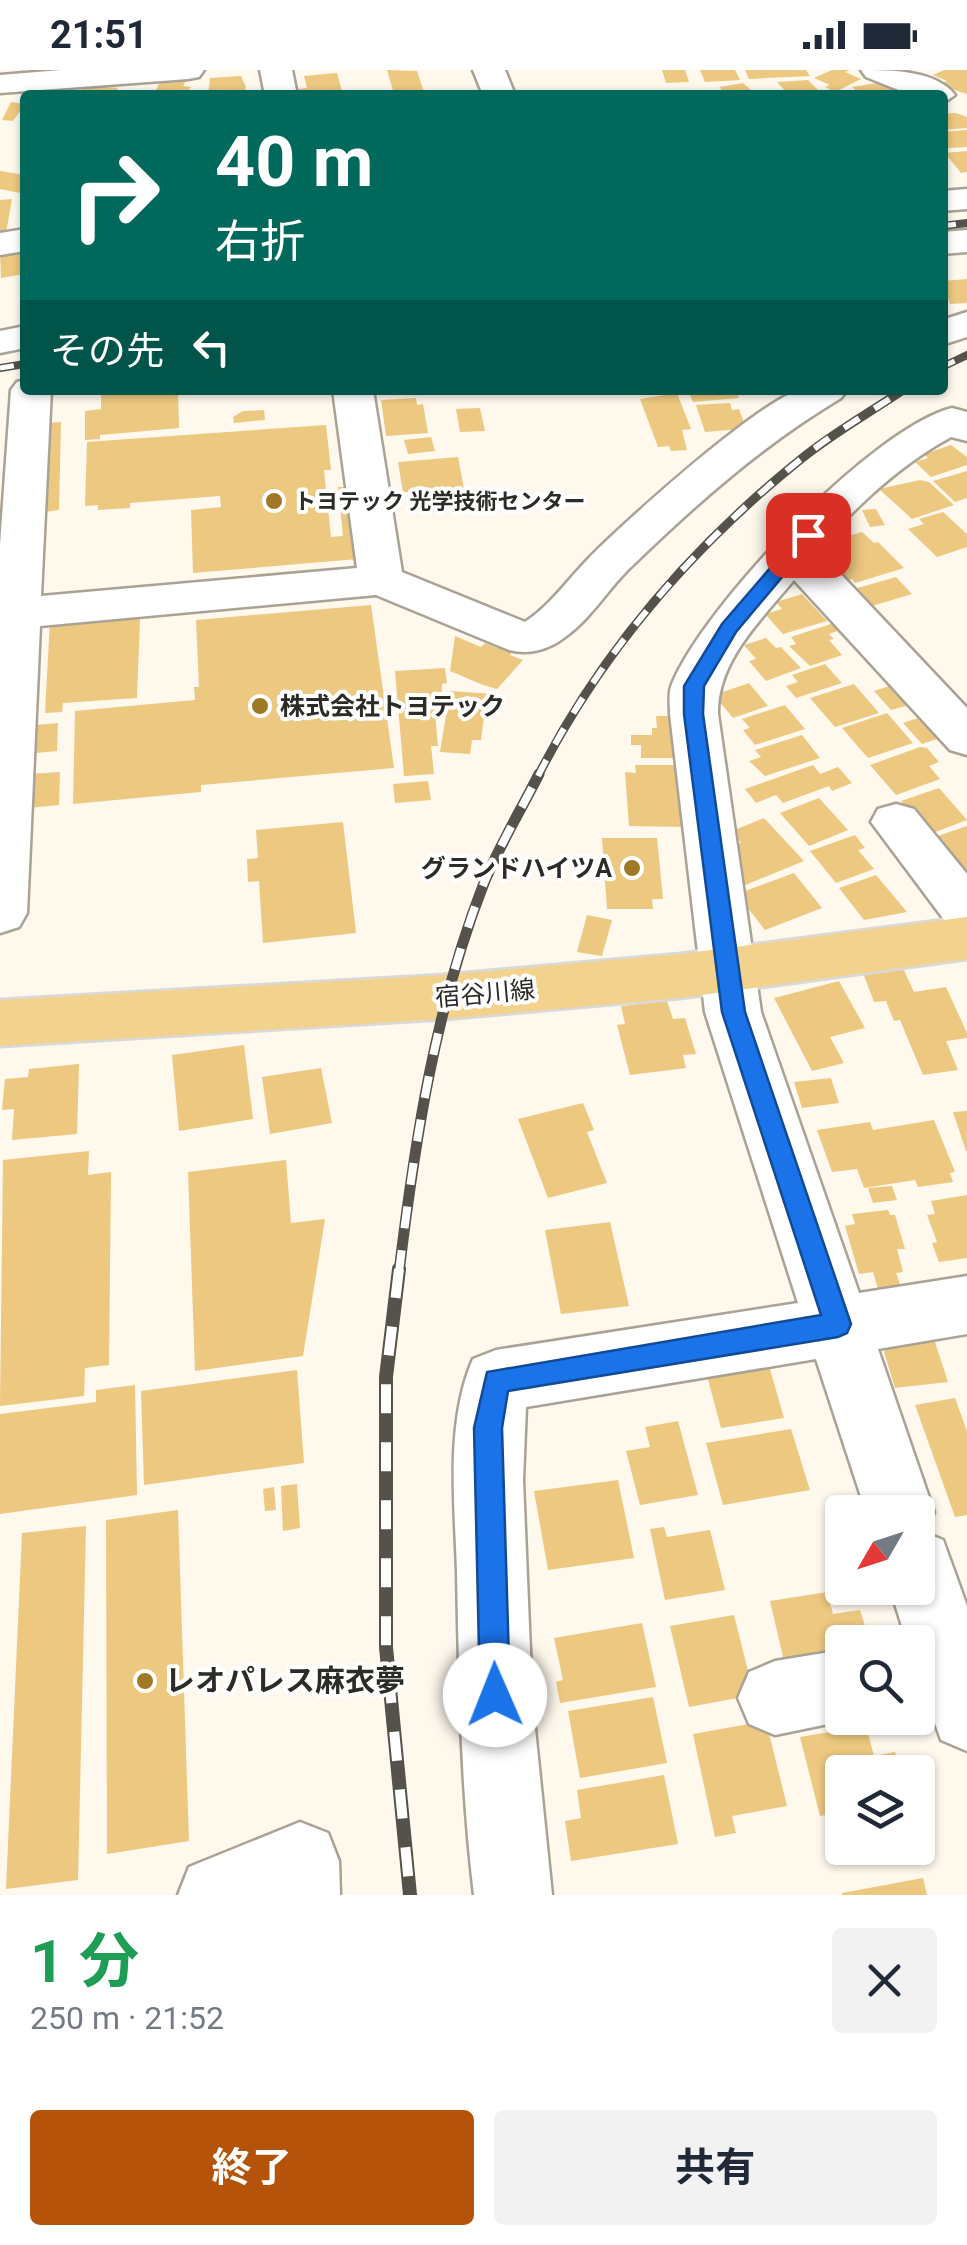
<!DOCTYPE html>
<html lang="ja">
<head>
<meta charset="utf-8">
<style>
  :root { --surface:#fff; --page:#f2f2f3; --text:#1f2937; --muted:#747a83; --accent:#b45309 }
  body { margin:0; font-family:Roboto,"Noto Sans JP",sans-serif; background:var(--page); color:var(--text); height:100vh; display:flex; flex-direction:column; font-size:38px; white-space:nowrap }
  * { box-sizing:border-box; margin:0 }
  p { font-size:32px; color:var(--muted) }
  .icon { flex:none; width:55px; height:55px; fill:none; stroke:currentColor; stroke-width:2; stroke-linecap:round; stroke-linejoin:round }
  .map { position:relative; height:1825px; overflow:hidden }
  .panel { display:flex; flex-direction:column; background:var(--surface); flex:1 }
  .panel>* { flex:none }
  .hud { position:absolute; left:20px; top:20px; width:928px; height:305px; border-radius:10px; box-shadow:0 2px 8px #0004; background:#00695c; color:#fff; overflow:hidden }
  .needle { width:65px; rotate:231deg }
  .buttons { position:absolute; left:825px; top:1425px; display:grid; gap:20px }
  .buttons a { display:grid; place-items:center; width:110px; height:110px; border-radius:10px; background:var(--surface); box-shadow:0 2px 8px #0004; font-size:50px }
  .pin { position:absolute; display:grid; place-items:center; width:85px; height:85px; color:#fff; margin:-42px; border-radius:20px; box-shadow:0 5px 15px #0006 }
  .me { position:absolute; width:110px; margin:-55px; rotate:359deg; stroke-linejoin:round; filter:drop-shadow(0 0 8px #0008) }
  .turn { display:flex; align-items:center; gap:35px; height:210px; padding:0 30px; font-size:45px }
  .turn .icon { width:130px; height:130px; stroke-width:2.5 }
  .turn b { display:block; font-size:70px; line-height:85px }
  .then { display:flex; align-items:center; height:95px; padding:0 30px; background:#0003; gap:20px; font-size:38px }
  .round { display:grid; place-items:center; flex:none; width:105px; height:105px; border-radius:10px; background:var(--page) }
  .summary { display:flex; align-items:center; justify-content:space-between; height:170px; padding:0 30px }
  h1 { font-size:60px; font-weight:700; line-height:75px; color:#1e9e55 }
  .primary-button { display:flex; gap:20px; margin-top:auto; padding:20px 30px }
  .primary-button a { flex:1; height:115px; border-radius:10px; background:var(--accent); color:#fff; font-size:40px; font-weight:700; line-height:115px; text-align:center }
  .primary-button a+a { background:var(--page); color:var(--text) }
  .status { display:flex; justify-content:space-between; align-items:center; height:70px; padding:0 50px; background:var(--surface); direction:ltr }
  .status svg { height:28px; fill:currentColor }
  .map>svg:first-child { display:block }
</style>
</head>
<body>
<div class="status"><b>21:51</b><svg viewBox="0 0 49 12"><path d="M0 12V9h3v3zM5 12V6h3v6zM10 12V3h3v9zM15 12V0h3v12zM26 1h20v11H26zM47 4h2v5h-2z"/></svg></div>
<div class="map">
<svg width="967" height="1825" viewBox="0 0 967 1825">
  <rect width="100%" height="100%" fill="#fef8ed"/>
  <!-- building -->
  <g fill="#edc881">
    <polygon points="387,0 417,1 424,22 394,24"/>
    <polygon points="662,0 685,0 689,12 666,13"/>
    <polygon points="700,0 735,0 740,10 705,12"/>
    <polygon points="745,0 806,0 810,6 749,9"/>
    <polygon points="832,0 850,0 845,2 861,9 835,22 825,17 830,15 814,8"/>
    <polygon points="944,0 967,0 967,24 948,18 941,14 947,11 933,5"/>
    <polygon points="337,3 343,25 299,25 297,19 307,18 304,6"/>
    <polygon points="241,6 246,17 243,25 208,25 210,8"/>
    <polygon points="170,10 186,11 183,16 191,17 185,25 154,25 160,11"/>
    <polygon points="808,10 823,25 789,25 777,12"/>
    <polygon points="883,12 900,25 861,25 852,17"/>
    <polygon points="743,13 754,23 727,25 719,17"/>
    <polygon points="85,15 118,18 113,25 78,25"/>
    <polygon points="11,32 25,34 13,51 2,50"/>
    <polygon points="956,43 967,47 967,58 942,60 942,44"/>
    <polygon points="967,60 967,77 947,78 942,73 942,62"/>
    <polygon points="967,81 967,102 961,103 945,83"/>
    <polygon points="0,101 25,105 25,124 0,119"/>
    <polygon points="12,129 6,163 0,163 0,130"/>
    <polygon points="20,179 25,204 1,208 0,182"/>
    <polygon points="967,209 967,233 950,234 942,211"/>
    <polygon points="101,320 178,320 179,358 100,365 100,369 85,370 85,341 101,339"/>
    <polygon points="688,320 736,320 739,328 693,332"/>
    <polygon points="677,323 691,359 682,360 687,380 671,381 669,376 658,377 640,329"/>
    <polygon points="416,328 417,335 423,334 428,363 386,366 381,330"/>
    <polygon points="730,333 732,340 739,339 745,355 740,355 741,359 705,362 696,335"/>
    <polygon points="480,338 485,361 460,362 456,339"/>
    <polygon points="264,340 265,350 234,353 233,347 243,341"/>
    <polygon points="61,352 59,440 45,442 48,353"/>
    <polygon points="326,355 331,400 324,400 331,467 343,466 338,417 349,417 358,489 193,503 191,440 221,437 220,426 130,433 130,438 98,440 98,435 85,436 87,372"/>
    <polygon points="431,367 435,381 408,384 404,370"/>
    <polygon points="951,375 967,387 967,395 931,407 915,392 928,388 924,384"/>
    <polygon points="458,387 465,424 412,428 411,422 403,422 398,392"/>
    <polygon points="967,401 967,428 955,432 933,411"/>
    <polygon points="920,410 929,412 954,435 912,449 879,419"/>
    <polygon points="876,439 885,455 870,457 862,440"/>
    <polygon points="943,442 967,464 967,477 937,487 908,459 924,454 919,449"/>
    <polygon points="862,462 874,473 878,472 904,498 855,513 852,509 843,511 831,499 838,497 823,482 826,473"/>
    <polygon points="896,507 912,524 869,537 854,519"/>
    <polygon points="802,524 827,551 783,564 765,544 782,539 776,532"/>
    <polygon points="371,535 394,698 201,715 201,722 73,734 75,641 195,630 194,617 199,617 196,550"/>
    <polygon points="102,547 102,551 140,549 137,628 63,633 62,642 45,643 50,550"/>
    <polygon points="837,552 843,559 829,564 834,569 829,570 842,585 810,596 789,576 796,574 791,567"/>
    <polygon points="455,566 481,577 485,573 497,578 501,574 515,579 510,585 523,590 497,619 483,615 450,601"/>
    <polygon points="766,568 776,578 781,577 801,598 766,611 749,591 756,589 744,575"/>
    <polygon points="825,594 842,613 796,628 786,616 798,612 792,605"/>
    <polygon points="445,598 447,613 442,614 441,643 435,643 438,676 431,676 434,704 404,706 395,601"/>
    <polygon points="749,613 768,636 733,648 714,625"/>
    <polygon points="854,614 879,643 835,657 810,628"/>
    <polygon points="896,614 913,634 891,640 874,621"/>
    <polygon points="450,621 494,624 491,647 484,646 481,670 472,670 470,684 440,682"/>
    <polygon points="785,635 805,659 755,675 743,660 750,658 742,649"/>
    <polygon points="887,643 913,673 868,688 842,658"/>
    <polygon points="656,646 672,646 676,688 641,688 641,675 631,675 631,665 652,665 652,658 657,658"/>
    <polygon points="924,646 943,667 922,674 903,653"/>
    <polygon points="58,653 57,681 36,683 37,655"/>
    <polygon points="802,665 820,688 765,706 749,691 761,687 755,680"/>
    <polygon points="920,677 927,678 939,692 929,696 940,709 896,725 870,695"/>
    <polygon points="635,695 678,695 683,757 629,756 625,702 636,703"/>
    <polygon points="813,695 820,704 838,697 852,713 832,721 829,716 783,733 776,725 756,733 745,719"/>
    <polygon points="60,702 59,735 28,738 29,704"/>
    <polygon points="428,711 431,730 395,733 393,714"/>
    <polygon points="939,718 967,750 930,764 901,731"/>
    <polygon points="819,728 848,760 809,776 780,743"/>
    <polygon points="764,748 804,791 738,818 733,776 741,773 732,761"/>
    <polygon points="343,752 356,863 263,873 259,811 248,812 247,789 258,788 256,760"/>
    <polygon points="967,756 967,799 963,800 935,767"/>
    <polygon points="855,765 865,778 858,780 874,799 836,813 810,781"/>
    <polygon points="602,768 657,768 663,829 652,829 653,839 607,839"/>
    <polygon points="794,803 822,838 765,860 737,824"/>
    <polygon points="876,805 907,842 864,850 839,818"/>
    <polygon points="587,845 612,850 602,886 577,882"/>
    <polygon points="903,898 914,922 946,917 967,963 967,968 946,971 958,1000 923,1005 900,950 894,951 886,931 874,932 863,903"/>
    <polygon points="839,911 865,958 830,967 844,993 812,1001 774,928"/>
    <polygon points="667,931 673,949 685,948 696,984 683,985 686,998 630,1005 617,955 625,954 621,936"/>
    <polygon points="244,975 253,1049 179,1061 172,985"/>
    <polygon points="79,994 77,1064 12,1070 14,1039 2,1040 5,1009 28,1007 29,999"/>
    <polygon points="321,998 332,1053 270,1064 262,1007"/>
    <polygon points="831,1008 839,1033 802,1038 794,1012"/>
    <polygon points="583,1033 594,1060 587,1062 607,1113 548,1128 518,1049"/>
    <polygon points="967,1041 967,1081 966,1081 953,1042"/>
    <polygon points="934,1050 955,1102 950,1103 953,1112 918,1117 915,1110 864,1118 857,1099 832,1102 817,1060 870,1052 873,1060"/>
    <polygon points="89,1081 88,1105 111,1102 109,1295 85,1298 84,1326 0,1336 3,1090"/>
    <polygon points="286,1090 291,1153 325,1149 303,1286 195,1301 188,1102"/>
    <polygon points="892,1116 897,1130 873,1133 868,1118"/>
    <polygon points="967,1125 967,1188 939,1192 932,1173 937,1172 927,1145 935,1144 931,1131"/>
    <polygon points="888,1140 890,1145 895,1145 905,1179 897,1179 903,1202 896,1203 901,1217 878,1219 873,1202 859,1204 845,1156 855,1154 852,1144"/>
    <polygon points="610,1152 629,1236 561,1244 545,1160"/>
    <polygon points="933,1266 948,1312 895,1318 884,1282 895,1270"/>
    <polygon points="768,1292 784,1348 721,1358 706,1302"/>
    <polygon points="297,1300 304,1393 144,1415 141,1321"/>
    <polygon points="135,1315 137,1425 0,1444 0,1344 96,1332 96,1320"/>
    <polygon points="955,1328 967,1361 967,1445 955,1447 915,1335"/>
    <polygon points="678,1351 698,1425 640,1435 626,1381 650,1377 645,1357"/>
    <polygon points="791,1359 810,1420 723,1435 706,1373"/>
    <polygon points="618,1410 634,1488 548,1500 534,1421"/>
    <polygon points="297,1414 300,1458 283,1461 281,1416"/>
    <polygon points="274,1417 276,1440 265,1441 263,1419"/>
    <polygon points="178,1440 189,1771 107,1784 106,1450"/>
    <polygon points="86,1456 78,1810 6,1819 22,1463"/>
    <polygon points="664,1457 667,1467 710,1460 725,1520 665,1530 650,1459"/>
    <polygon points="827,1522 833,1544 860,1540 870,1572 842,1572 842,1596 787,1604 770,1531"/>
    <polygon points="734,1545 754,1625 689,1637 670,1556"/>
    <polygon points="642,1553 656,1617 560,1633 556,1612 563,1610 554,1568"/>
    <polygon points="653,1627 667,1693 580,1708 568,1641"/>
    <polygon points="921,1639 926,1659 885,1665 880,1648 918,1648"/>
    <polygon points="766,1651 787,1736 732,1746 736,1763 715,1767 693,1664"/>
    <polygon points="866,1656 874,1686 895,1682 901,1702 842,1702 842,1742 820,1746 800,1667"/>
    <polygon points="664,1705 678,1774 571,1791 565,1751 581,1748 577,1720"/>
    <polygon points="923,1808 927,1825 842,1825 842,1823"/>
  </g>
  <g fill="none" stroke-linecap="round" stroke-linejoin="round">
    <!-- minor casing -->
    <g stroke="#a9a295" stroke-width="5">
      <g id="minor">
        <polygon points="61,0 204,0 199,7 188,9 0,23 0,5"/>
        <polygon points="260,0 292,0 297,25 265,25"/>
        <polygon points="473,0 505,0 515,25 483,25"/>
        <path d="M861 0C890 0 936 0 955 25L942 34V25H911L866 7Z"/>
        <polygon points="967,119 967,139 942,141 942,121"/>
        <polygon points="25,159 25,181 0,185 0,163"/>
        <polygon points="967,160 967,182 942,184 942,162"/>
        <polygon points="967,242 967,267 942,275 942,250"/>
        <polygon points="25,256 25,278 0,283 0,261"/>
        <path d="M25 310V320H51L41 526 357 498 333 320H373L402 502 525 552C551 535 568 509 590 487 622 454 762 328 801 320 815 317 832 320 847 320L841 328C764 374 697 433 633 495 609 517 592 548 565 567 548 580 529 585 509 580L376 525 40 556 27 843 19 857 0 863V475L11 320 17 312Z"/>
        <path d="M952 338 967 342V371L951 367C901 394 852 439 816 483L833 496 967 638V685L950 680 794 510C761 550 717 591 718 644L761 942 859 1223 967 1206V1264L878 1279 934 1442 926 1463 943 1470 967 1536V1681L941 1670 918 1605V1572H907L890 1518H918V1442H866L816 1289 526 1337 523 1410 532 1629 552 1825H474C461 1718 459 1610 457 1502 455 1434 445 1353 473 1289L496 1280 798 1233 705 942 670 644C670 635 668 622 672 614 703 537 872 358 952 338Z"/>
        <polygon points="896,734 914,739 967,804 967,861 948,855 871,752 878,739"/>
        <polygon points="842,1580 842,1648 857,1648 775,1665 749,1654 738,1628 749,1602 775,1591"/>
        <polygon points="300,1752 328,1763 339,1791 340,1825 178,1825 189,1797"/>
      </g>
    </g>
    <!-- major casing -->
    <g stroke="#d9d9d8" stroke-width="5">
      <polygon id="major" points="967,847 967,889 680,928 444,949 0,976 0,930 444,905 680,884"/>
    </g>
    <!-- minor -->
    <use href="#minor" fill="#fff" fill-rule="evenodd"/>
    <!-- major -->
    <use href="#major" fill="#f2d28c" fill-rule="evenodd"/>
    <!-- rail-far3 casing -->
    <g stroke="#55524c" stroke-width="8">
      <g id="rail-far3">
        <polyline points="942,156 967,153"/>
        <polyline points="942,297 967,285"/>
        <polyline points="0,298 25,294"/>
      </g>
    </g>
    <!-- rail-far2 casing -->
    <g stroke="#55524c" stroke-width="9">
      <path id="rail-far2" d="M538 706C601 582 693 476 801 389 833 363 869 343 903 320"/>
    </g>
    <!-- rail-far1 casing -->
    <g stroke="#55524c" stroke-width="11">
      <path id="rail-far1" d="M399 1202C415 1070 435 938 484 813 499 776 521 740 539 704"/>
    </g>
    <!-- rail casing -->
    <g stroke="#55524c" stroke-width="14">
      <polyline id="rail" points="399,1199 386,1307 386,1577 410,1825"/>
    </g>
    <!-- rail-far3 -->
    <use href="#rail-far3" stroke="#fff" stroke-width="5" stroke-dasharray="14" stroke-linecap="butt"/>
    <!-- rail-far2 -->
    <use href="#rail-far2" stroke="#fff" stroke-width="6" stroke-dasharray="18" stroke-linecap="butt"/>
    <!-- rail-far1 -->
    <use href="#rail-far1" stroke="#fff" stroke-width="8" stroke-dasharray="22" stroke-linecap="butt"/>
    <!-- rail -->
    <use href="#rail" stroke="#fff" stroke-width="10" stroke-dasharray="29" stroke-linecap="butt"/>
  </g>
  <!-- route -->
  <polygon fill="#1a73e8" stroke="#114b97" stroke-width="2.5" points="808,459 814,461 814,469 736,562 704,616 703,644 745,942 851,1254 847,1263 838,1267 508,1321 502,1358 510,1625 506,1636 495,1640 484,1636 480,1625 474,1358 487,1302 821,1245 722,942 684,644 684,616 722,554 802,461"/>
  <!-- markers -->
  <g fill="#9f7926" stroke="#fff" stroke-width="4">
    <circle cx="274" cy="431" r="10"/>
    <circle cx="260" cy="636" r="10"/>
    <circle cx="632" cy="798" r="10"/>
    <circle cx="145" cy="1611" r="10"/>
  </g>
  <g text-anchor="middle" stroke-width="8" stroke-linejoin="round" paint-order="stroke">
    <!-- far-poi labels -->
    <g font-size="22" font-weight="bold" fill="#2d2b26" stroke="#fff" text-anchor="start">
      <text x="294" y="439">トヨテック 光学技術センター</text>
    </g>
    <!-- poi labels -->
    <g font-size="25" font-weight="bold" fill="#2d2b26" stroke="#fff" text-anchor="start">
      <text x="280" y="645">株式会社トヨテック</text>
      <text x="612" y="807" text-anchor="end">グランドハイツA</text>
    </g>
    <!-- street labels -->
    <g font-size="25" fill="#2d2b26" stroke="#fff">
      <text transform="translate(485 923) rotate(-5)" y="9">宿谷川線</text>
    </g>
    <!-- near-poi labels -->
    <g font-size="30" font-weight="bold" fill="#2d2b26" stroke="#fff" text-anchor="start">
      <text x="165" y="1621">レオパレス麻衣夢</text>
    </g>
  </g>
</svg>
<div class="buttons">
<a><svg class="needle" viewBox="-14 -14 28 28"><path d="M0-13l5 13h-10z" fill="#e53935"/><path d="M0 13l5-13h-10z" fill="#747a83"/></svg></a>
<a><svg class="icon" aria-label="search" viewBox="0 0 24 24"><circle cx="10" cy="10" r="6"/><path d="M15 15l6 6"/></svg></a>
<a><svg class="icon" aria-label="layers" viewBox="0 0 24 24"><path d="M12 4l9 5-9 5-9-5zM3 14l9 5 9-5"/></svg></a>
</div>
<div class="pin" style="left:808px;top:465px;background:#d93025"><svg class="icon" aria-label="arrive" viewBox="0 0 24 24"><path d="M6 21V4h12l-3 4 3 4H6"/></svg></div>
<svg class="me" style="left:495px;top:1625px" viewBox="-20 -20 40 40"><circle r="19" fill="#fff"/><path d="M0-13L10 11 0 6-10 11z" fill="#1a73e8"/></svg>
<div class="hud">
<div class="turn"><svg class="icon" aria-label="right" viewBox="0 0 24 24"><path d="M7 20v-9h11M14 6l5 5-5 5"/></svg><div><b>40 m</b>右折</div></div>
<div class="then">その先<svg class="icon" aria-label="left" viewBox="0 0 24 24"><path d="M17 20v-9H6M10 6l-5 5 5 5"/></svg></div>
</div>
</div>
<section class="panel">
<div class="summary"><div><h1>1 分</h1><p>250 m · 21:52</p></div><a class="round"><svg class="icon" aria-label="close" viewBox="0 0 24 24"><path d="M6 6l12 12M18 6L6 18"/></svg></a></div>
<div class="primary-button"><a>終了</a><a>共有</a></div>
</section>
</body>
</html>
